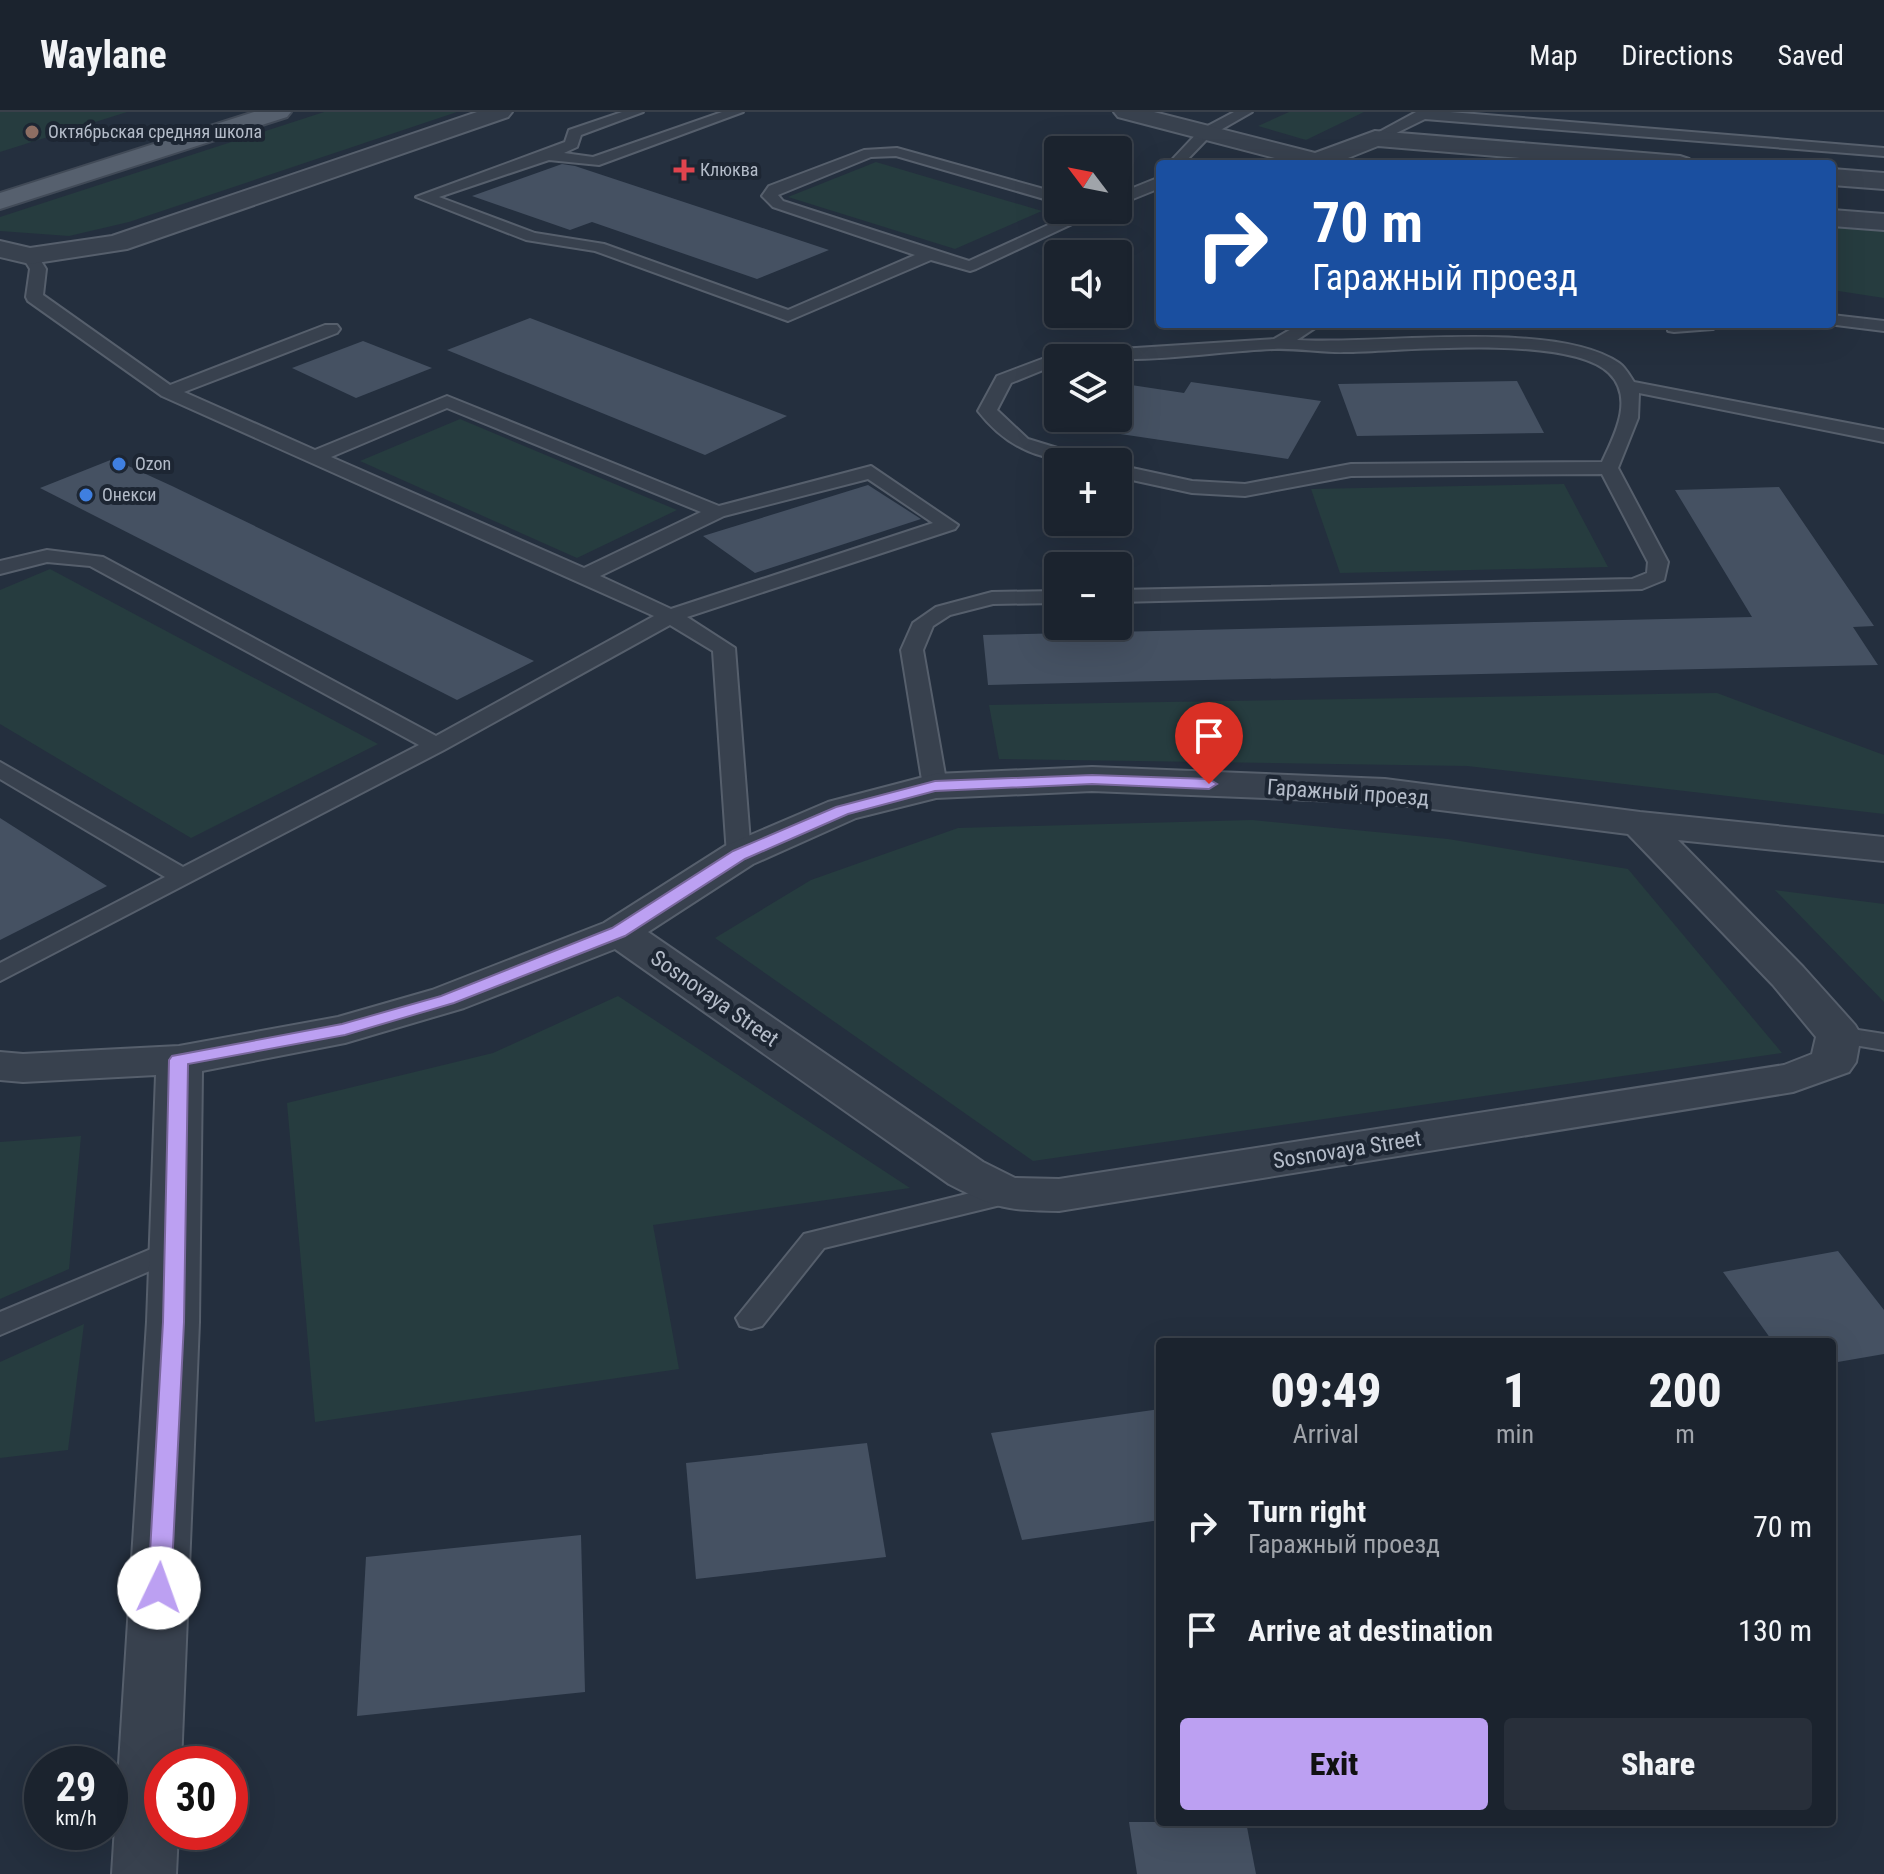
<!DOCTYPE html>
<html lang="en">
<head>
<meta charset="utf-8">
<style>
  :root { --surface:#1b232e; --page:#282f3a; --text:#f1f3f6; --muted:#a0a4aa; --line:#39404a; --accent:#bca0f2 }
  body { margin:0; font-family:"Roboto Condensed",sans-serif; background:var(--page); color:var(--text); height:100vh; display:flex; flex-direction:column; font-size:30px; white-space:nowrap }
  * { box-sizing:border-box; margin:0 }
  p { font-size:26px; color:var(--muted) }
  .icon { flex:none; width:44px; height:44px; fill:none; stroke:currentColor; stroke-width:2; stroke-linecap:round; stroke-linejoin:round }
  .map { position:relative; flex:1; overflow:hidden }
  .drawer { position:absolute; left:1156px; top:1226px; width:680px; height:488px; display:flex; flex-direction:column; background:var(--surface); border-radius:8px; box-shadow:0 8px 32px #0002,0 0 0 2px var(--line) }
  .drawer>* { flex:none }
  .top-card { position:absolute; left:1156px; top:48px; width:680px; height:168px; border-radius:8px; box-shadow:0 8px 32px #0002,0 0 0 2px var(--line); background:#1a4fa0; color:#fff; overflow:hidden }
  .needle { width:52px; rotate:302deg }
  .fabs { position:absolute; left:1044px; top:24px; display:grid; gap:16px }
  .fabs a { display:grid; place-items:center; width:88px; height:88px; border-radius:8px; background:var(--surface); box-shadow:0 8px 32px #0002,0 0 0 2px var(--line); font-size:40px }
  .speed { position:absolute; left:24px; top:1634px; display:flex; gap:16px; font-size:40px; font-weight:700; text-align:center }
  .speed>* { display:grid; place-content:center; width:104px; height:104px; border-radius:50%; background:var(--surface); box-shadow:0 8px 32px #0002,0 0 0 2px var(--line); line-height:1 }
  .speed small { font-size:20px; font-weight:400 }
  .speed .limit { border:12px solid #d22; background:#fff; color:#111 }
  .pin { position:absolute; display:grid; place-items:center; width:68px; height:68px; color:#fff; margin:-82px -34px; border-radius:50% 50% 50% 0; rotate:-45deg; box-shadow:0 0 8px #0007 }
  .pin .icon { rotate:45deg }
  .me { position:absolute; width:88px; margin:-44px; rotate:3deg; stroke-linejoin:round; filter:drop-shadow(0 0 6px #0008) }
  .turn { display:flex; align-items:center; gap:28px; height:168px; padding:0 24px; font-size:36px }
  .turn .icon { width:104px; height:104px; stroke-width:2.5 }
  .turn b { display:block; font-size:56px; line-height:68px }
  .eta { display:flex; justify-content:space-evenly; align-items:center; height:136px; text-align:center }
  .eta b { font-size:48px; font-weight:800; line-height:56px }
  .cta { display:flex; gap:16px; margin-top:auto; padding:16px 24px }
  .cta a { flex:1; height:92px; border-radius:8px; background:var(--accent); color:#111; font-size:32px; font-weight:800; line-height:92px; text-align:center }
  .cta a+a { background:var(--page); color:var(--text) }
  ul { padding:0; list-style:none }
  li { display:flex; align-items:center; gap:24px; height:104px; padding:0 24px }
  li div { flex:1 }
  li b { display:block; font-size:30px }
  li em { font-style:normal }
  header { display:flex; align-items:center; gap:48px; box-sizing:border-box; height:112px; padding:0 40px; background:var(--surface); border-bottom:2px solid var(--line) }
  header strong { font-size:38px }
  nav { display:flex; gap:44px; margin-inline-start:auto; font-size:28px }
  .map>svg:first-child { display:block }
</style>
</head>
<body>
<header>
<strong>Waylane</strong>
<nav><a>Map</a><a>Directions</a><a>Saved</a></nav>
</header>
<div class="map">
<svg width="1884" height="1762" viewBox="0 0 1884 1762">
  <rect width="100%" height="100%" fill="#242f3e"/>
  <!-- green -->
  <g fill="#263c3f">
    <polygon points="0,0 127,0 0,40"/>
    <polygon points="324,0 457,0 129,110 69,124 0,119 0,105"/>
    <polygon points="1289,0 1364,0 1306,28 1258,14"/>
    <polygon points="876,50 1042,99 955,137 788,85"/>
    <polygon points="1832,108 1884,113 1884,186 1832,178"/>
    <polygon points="460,307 677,398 577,446 360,349"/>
    <polygon points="1564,372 1608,455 1340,461 1311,377"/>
    <polygon points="50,457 378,632 191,726 0,612 0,478"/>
    <polygon points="1717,581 1884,643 1884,702 1467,654 999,647 989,593"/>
    <polygon points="1252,708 1448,727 1628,757 1782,941 1033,1049 715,826 811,768 958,716"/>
    <polygon points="1775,778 1884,792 1884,890"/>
    <polygon points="618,884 910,1076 653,1113 679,1257 315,1310 287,991 493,941"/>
    <polygon points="81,1024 69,1157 0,1187 0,1030"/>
    <polygon points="84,1212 68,1338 0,1346 0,1250"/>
  </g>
  <!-- building -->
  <g fill="#455162">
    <polygon points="562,52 575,54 829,138 757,167 592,110 570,118 472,84"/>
    <polygon points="530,206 787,304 705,343 447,238"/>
    <polygon points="363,229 432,256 356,286 292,256"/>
    <polygon points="1517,269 1544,321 1357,324 1338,272"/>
    <polygon points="1191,270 1321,289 1288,347 1046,311 1058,295 1058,306 1118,306 1118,271 1184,281"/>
    <polygon points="113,347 172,374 534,549 457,588 40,376"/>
    <polygon points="868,373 921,407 755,461 703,424"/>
    <polygon points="1779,375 1874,514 1853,515 1878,553 988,573 983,523 1752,505 1675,378"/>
    <polygon points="0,706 107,774 0,828"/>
    <polygon points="1838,1139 1884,1198 1884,1242 1832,1251 1832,1230 1773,1230 1723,1160"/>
    <polygon points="1160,1297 1160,1408 1022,1428 991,1321"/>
    <polygon points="867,1331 886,1445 696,1467 686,1351"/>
    <polygon points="581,1423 585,1580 357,1604 366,1445"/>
    <polygon points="1129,1710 1246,1710 1256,1762 1137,1762"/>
  </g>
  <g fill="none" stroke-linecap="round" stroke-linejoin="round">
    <!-- lane casing -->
    <g stroke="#565f6c" stroke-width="4">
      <g id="lane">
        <polygon points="622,0 643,0 581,23 577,35 564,41 593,45 722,0 743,0 599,53 549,48 439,85 535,121 604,132 788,198 915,143 773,95 762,84 769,74 864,38 897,36 1058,81 1058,91 896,44 871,45 778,83 783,89 969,149 1081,98 1102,98 976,157 970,159 931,148 788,209 595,139 526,128 416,85 565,30 569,18"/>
        <polygon points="1234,0 1252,0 1210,24 1183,52 1168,52 1200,18"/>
        <polygon points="1416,0 1450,0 1884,36 1884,44 1425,7 1380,29 1375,30 1368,26"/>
        <polygon points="1160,65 1160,76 1118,93 1118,82"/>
        <path d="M30 139 36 141 46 157 43 183 170 273 325 213H337L340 217 337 221 184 280 315 338 447 284 719 394 871 354 958 413 955 417 687 505 735 536 751 743 748 748H730L727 743 713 539 670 513 444 638 0 869V851L165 765 0 667V650L183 755 419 633 90 454 47 450 0 462V449L47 438 103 445 436 624 654 504 162 284 28 189 26 185 30 157 22 144ZM447 296 701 400 584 456 331 345ZM868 367 933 411 671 497 600 464 724 404Z"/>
        <polygon points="1832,203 1884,209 1884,219 1828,212 1832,212"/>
        <path d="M1300 212H1321L1297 228C1378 233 1555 207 1619 251 1625 255 1630 264 1634 270L1884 318V330L1639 281 1638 306 1618 356 1668 450 1664 468 1642 477 1118 490V478L1632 467 1647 461 1648 450 1602 362 1351 364 1245 384 1192 381 1118 365V353L1192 369 1245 372 1351 352 1602 350C1614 324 1635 286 1609 261 1569 222 1403 239 1347 240 1323 241 1299 236 1274 237 1224 239 1173 248 1123 247 1104 247 1080 246 1058 246V252L1011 271 997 298 1028 327 1090 346 1092 350C1044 350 1008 338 978 299L997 264 1058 241 1274 227Z"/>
        <polygon points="1668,212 1722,212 1713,217 1674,220 1668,219"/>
        <polygon points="1058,479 1058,491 993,492 950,503 933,514 923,538 947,674 943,679 927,679 923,674 901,538 913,511 936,495 992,480"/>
        <polygon points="1839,915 1884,922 1884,938 1830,929 1826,923 1830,917"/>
        <polygon points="1007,1072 1017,1075 1021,1082 1017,1089 824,1136 762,1214 751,1217 740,1214 736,1206 804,1122"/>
        <polygon points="175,1127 185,1130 190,1137 185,1144 0,1223 0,1200"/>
      </g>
    </g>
    <!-- street casing -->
    <g stroke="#565f6c" stroke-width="4">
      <g id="street">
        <polygon points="477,0 512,0 508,5 127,137 30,152 0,145 0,129 30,136 112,124"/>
        <polygon points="1114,0 1154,0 1315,41 1375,19 1680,44 1689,47 1693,52 1592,52 1378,34 1338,50 1340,52 1298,52 1118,5"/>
        <polygon points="1832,57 1884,61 1884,77 1832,73"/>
        <polygon points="1832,98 1884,102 1884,118 1832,114"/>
        <path d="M1092 655 1385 667 1640 700 1884 725V749L1678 728 1803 855 1855 913 1861 923 1856 950 1849 960 1793 980 1059 1099C1006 1098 997 1097 949 1072L615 837 464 896 345 931 202 959 199 1210 181 1652H162V1720H178L176 1762H112L147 1210 156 963 23 970 0 968V940L23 942 179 934 338 905 432 878 604 811 725 734 828 690 935 662ZM1092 679 1385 691 1628 722 1773 873 1816 925 1812 942 1784 953 1059 1067 1015 1066 983 1050 648 820 753 752 856 706 936 686Z"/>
      </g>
    </g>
    <!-- primary casing -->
    <g stroke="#414a57" stroke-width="4">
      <polygon id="primary" points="254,0 291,0 287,5 0,97 0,81"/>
    </g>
    <!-- lane -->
    <use href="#lane" fill="#38414e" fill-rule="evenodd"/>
    <!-- street -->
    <use href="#street" fill="#38414e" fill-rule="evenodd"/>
    <!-- primary -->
    <use href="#primary" fill="#56606e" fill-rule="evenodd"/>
  </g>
  <!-- route -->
  <polygon fill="#bca0f2" stroke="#7a689d" stroke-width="2" points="1092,663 1209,667 1217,672 1209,677 1092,672 935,679 848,702 745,747 625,824 454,891 345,923 188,952 184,1210 171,1476 168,1482 159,1485 151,1482 148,1476 163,1210 169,948 172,944 342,912 441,884 612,816 733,739 836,695 935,669"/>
  <!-- markers -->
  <circle fill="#8d6e63" stroke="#1d2633" stroke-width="3" cx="32" cy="20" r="8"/>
  <path fill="#e0444e" stroke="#1d2633" stroke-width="3" d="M680 46h8v8h8v8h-8v8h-8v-8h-8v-8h8z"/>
  <g fill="#3f7fe0" stroke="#1d2633" stroke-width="3">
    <circle cx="119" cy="352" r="8"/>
    <circle cx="86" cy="383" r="8"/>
  </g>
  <g text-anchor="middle" stroke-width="8" stroke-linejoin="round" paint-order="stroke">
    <!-- far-poi labels -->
    <g font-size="18" fill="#b4bcc9" stroke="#1d2633" text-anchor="start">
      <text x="48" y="26">Октябрьская средняя школа</text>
      <text x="700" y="64">Клюква</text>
      <text x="135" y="358">Ozon</text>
      <text x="102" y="389">Онекси</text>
    </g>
    <!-- street labels -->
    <g font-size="22" fill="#b4bcc9" stroke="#1d2633">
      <text transform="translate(1348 680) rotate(4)" y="8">Гаражный проезд</text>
      <text transform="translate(715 886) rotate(35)" y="8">Sosnovaya Street</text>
      <text transform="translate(1347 1037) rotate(-9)" y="8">Sosnovaya Street</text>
    </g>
  </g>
</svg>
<div class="fabs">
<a><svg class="needle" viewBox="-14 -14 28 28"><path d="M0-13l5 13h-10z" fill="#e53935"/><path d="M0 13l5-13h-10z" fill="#a0a4aa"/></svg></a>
<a><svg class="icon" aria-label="sound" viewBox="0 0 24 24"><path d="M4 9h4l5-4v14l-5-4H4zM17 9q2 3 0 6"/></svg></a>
<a><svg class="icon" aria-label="layers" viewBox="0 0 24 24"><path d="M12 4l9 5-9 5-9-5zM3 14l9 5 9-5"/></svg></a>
<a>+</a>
<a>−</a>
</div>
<div class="speed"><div>29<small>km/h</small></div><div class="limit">30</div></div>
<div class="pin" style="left:1209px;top:672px;background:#d93025"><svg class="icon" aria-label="arrive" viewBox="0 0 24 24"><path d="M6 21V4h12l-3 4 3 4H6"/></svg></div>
<svg class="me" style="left:159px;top:1476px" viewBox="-20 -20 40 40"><circle r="19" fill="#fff"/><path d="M0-13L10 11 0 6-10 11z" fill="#bca0f2"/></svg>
<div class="top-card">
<div class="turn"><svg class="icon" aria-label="right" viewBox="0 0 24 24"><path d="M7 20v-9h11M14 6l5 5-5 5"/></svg><div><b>70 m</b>Гаражный проезд</div></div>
</div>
<section class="drawer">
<div class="eta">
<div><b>09:49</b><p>Arrival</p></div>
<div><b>1</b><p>min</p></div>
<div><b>200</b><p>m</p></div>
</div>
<ul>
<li><svg class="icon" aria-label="right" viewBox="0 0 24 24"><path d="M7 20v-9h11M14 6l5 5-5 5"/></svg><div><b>Turn right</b><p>Гаражный проезд</p></div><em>70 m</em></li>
<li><svg class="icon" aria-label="arrive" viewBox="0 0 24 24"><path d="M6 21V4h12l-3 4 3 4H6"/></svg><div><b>Arrive at destination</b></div><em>130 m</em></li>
</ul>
<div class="cta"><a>Exit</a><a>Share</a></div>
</section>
</div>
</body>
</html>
